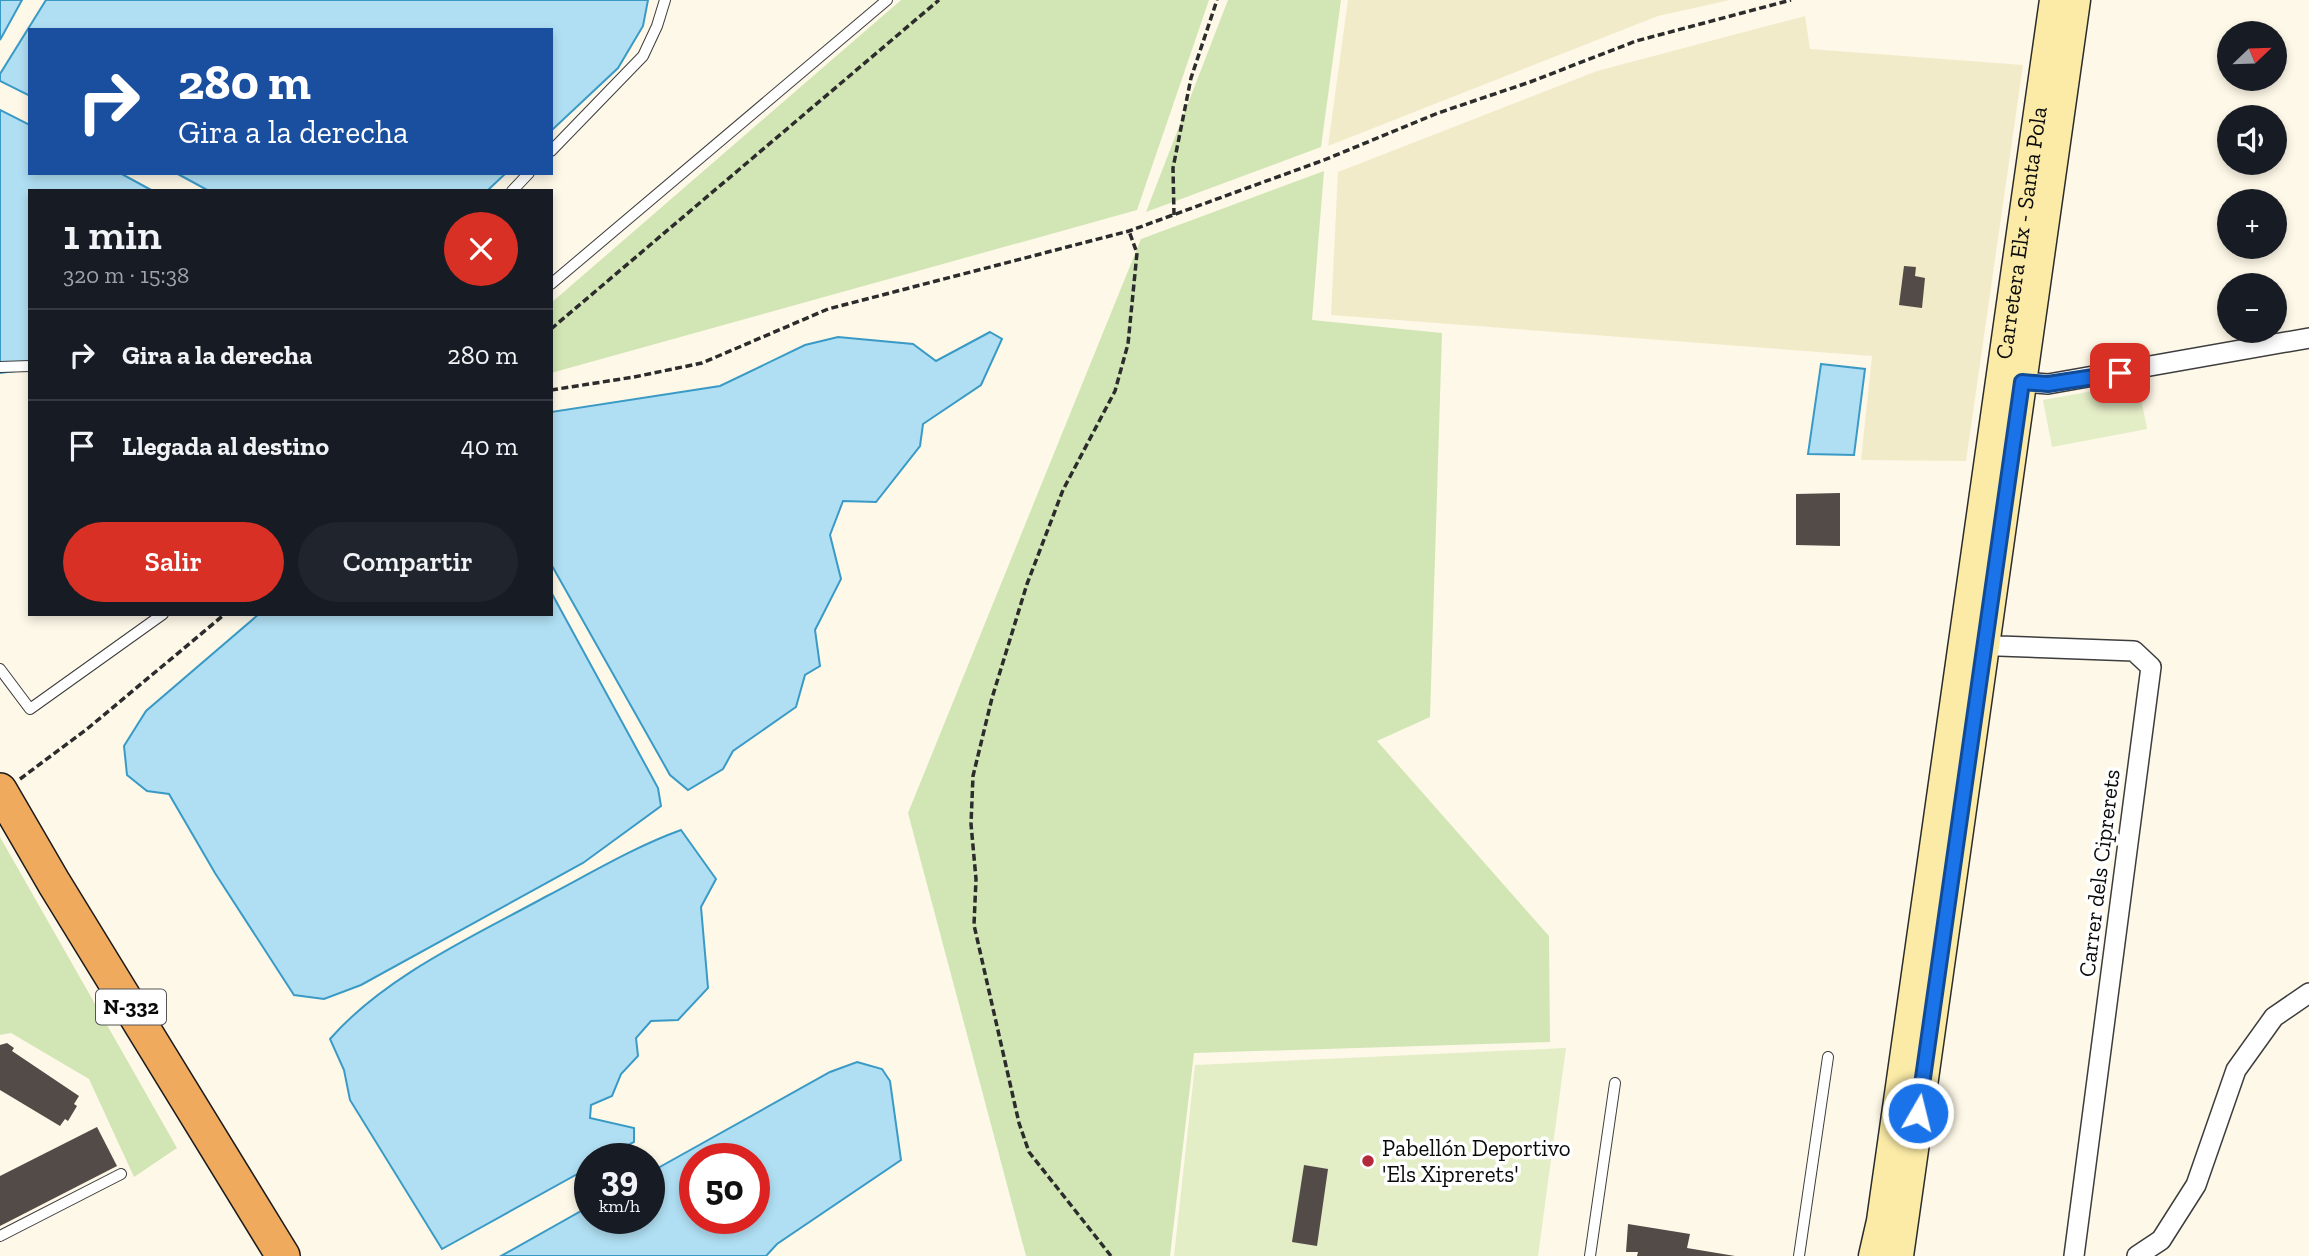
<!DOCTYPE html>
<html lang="es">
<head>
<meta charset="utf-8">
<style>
  :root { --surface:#171b24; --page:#20242c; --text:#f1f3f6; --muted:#9ea1a6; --line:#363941; --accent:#d93025 }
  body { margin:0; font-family:"Zilla Slab",serif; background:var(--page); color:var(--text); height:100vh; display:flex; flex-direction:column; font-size:26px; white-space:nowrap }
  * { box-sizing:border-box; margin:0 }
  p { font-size:23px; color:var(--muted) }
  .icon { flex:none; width:38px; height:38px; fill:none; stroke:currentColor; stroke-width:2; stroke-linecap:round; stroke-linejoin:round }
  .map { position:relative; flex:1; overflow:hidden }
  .side { position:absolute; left:28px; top:189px; width:525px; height:427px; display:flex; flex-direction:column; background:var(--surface); border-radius:0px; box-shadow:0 4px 10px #0003 }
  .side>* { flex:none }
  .top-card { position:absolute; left:28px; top:28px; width:525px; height:147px; border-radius:0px; box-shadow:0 4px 10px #0003; background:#1a4fa0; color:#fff; overflow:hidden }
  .needle { width:46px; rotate:67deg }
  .fabs { position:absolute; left:2217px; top:21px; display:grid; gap:14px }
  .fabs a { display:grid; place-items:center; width:70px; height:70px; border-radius:50%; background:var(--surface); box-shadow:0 4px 10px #0003; font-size:35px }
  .speed { position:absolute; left:574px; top:1143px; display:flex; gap:14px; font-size:35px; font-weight:700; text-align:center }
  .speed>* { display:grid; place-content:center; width:91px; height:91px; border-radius:50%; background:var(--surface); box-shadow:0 4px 10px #0003; line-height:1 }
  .speed small { font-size:18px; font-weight:400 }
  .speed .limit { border:10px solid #d22; background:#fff; color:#111 }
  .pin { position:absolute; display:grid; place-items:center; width:60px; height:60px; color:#fff; margin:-30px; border-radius:14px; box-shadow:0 4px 10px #0006 }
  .me { position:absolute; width:77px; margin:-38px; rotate:8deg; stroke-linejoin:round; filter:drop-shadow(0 0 5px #0008) }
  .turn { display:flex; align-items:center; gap:24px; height:147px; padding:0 35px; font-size:32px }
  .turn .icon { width:91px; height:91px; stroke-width:2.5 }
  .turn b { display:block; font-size:49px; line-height:60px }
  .round { display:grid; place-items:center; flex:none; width:74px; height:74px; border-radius:37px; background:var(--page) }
  .summary { display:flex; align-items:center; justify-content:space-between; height:119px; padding:0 35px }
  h1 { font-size:42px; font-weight:600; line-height:52px }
  .action { display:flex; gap:14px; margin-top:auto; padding:14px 35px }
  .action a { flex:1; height:80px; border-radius:42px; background:var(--accent); color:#fff; font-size:28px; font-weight:600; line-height:80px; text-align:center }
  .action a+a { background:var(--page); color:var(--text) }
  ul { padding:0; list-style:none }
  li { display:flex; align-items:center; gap:21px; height:91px; padding:0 35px; border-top:2px solid var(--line) }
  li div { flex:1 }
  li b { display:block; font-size:26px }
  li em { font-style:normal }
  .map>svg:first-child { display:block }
</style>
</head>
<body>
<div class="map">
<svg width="2309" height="1256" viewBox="0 0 2309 1256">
  <rect width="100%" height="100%" fill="#fef8e8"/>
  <!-- farmland -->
  <g fill="#f2ebca">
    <polygon points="1348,0 1730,0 1658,16 1328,146"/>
    <polygon points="1805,16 1810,49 2023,65 1966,461 1861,460 1872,356 1331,315 1338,172 1597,71"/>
  </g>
  <!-- green -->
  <g fill="#d2e6b5">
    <polygon points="901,0 1209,0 1137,210 551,373 551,303"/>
    <polygon points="1228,0 1341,0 1321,147 1146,212"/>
    <polygon points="1324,171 1312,320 1442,333 1430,717 1377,741 1549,936 1550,1042 1194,1053 1170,1256 1026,1256 908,813 1141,239"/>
    <polygon points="0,837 177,1148 134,1177 89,1079 11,1033 0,1035"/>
  </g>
  <!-- pitch -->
  <g fill="#e3edc6">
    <polygon points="2138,383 2147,429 2052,447 2043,400"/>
    <polygon points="1566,1048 1538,1256 1174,1256 1195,1065"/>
  </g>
  <!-- water -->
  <g fill="#b0dff3" stroke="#3a9ac6" stroke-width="2" fill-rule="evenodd">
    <polygon points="0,0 22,0 0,40"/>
    <polygon points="46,0 648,0 643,26 618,68 551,131 551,30 30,30 30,96 0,81 0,74"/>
    <polygon points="0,110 30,125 30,173 120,173 153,191 30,191 30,369 0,373"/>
    <polygon points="176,173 506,173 487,191 209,191"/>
    <polygon points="990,332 1002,339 981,385 923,424 920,446 876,502 843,501 830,535 841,579 815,630 820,666 805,675 796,707 733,751 723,769 688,790 670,775 551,564 551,412 720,386 805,345 838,337 913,344 936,361"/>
    <polygon points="1821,364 1865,369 1854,455 1808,454"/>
    <polygon points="551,592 658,788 661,806 583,863 361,985 324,999 294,995 215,873 169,794 147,791 127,775 124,746 146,711 259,614 551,614"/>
    <path d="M681 830 716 879 701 907 708 988 678 1020 651 1021 636 1038 638 1056 621 1074 612 1096 591 1105 590 1118 634 1128V1142L605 1158H590V1167L442 1249 350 1100 344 1070 330 1039C385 976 474 936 547 896 591 873 634 847 681 830Z"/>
    <path d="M857 1062 882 1069 890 1081 901 1160 777 1244 766 1256H501L590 1206V1218H649V1173L830 1072ZM754 1158V1218H695V1158Z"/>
  </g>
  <!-- building -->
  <g fill="#524b47">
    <polygon points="1904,266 1916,267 1915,276 1925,278 1922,308 1899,305"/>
    <polygon points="1840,493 1840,546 1796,545 1796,494"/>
    <polygon points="7,1043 14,1048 12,1051 79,1096 74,1104 77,1106 68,1121 65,1119 60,1126 0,1090 0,1045"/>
    <polygon points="97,1127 117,1166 0,1226 0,1176"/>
    <polygon points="1304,1165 1328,1169 1317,1246 1292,1242"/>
    <polygon points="1628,1224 1690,1234 1687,1248 1735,1256 1637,1256 1638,1252 1626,1252"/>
  </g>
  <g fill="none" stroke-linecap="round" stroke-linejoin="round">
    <!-- service casing -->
    <g stroke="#3d3d3d" stroke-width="12">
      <g id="service">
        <polyline points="551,151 643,56 657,26 665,0"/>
        <polyline points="512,191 529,173"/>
        <polyline points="551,284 887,0"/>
        <polyline points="0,367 30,366"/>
        <polyline points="0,669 30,709 163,614"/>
        <polyline points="0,1236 121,1174"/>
        <polyline points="1590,1256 1615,1083"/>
        <polyline points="1799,1256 1828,1057"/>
      </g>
    </g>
    <!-- minor casing -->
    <g stroke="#3d3d3d" stroke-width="22">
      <g id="minor">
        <polyline points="2022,382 2048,384 2309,338"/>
        <polyline points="1985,644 1999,646 2134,651 2151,667 2074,1256"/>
        <polyline points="2137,1256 2161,1240 2196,1185 2236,1070 2274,1017 2309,993"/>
      </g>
    </g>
    <!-- secondary casing -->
    <g stroke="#2c2c2c" stroke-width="31">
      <g id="secondary">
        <path id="s1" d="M1873 1256 1881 1221 2054 0"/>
        <polyline points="1899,1256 2076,0"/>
      </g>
    </g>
    <!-- trunk casing -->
    <g stroke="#1b1b1b" stroke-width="36">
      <polyline id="trunk" points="0,790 54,883 283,1256"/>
    </g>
    <!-- path -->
    <g stroke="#2c2c2c" stroke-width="3.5" stroke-dasharray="7 3.5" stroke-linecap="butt">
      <polyline points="1174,215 1173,168 1191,78 1217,0"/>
      <polyline points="551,329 939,0"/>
      <polyline points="551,390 634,377 702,363 828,309 1129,231 1324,160 1438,113 1530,82 1636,41 1791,0"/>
      <polyline points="20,779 87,729 225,614"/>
      <polyline points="1111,1256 1029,1152 1019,1123 974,925 976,879 971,824 973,776 992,698 1027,584 1063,490 1115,391 1128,344 1137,253 1129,231"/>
    </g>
    <!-- service -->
    <use href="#service" stroke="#fff" stroke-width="10"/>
    <!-- minor -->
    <use href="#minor" stroke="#fff" stroke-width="19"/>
    <!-- secondary -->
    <use href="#secondary" stroke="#fbeba6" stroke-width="28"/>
    <!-- trunk -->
    <use href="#trunk" stroke="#f0aa5e" stroke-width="33"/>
  </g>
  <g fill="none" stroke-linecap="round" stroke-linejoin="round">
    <!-- route casing -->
    <g stroke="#114b97" stroke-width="18">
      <polyline id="route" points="1918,1113 2022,382 2048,384 2120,373"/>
    </g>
    <!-- route -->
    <use href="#route" stroke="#1a73e8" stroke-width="12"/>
  </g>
  <!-- markers -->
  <circle fill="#b32a3c" stroke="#fff" stroke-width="2.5" cx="1368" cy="1161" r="7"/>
  <g text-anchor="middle" stroke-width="7" stroke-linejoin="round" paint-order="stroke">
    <!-- shield labels -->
    <rect fill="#fff" stroke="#545454" stroke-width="2" x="96" y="989.5" width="70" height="35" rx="5"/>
    <g font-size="21" font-weight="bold" fill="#0a0a0a">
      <text x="131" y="1014">N-332</text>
    </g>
    <!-- street labels -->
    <g font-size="23" fill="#0a0a0a" stroke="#fff">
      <text dy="8" stroke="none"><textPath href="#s1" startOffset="1034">Carretera Elx - Santa Pola</textPath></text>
      <text transform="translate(2099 873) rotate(-83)" y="8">Carrer dels Ciprerets</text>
    </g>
    <!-- poi labels -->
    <g font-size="23" fill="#0a0a0a" stroke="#fff" text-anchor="start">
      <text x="1382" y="1156">Pabellón Deportivo<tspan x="1382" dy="26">'Els Xiprerets'</tspan></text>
    </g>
  </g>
</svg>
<div class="fabs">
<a><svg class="needle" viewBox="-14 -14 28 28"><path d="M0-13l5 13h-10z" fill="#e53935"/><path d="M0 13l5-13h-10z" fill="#9ea1a6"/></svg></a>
<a><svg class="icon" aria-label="sound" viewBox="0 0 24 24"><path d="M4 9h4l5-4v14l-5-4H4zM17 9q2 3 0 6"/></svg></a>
<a>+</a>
<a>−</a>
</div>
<div class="speed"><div>39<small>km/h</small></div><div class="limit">50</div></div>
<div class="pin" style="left:2120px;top:373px;background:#d93025"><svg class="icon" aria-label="arrive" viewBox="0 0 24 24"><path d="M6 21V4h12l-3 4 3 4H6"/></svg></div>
<svg class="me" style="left:1918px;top:1113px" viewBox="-20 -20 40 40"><circle r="17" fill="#1a73e8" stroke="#fff" stroke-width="3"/><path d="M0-11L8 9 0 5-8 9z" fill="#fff"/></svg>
<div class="top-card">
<div class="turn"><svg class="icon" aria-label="right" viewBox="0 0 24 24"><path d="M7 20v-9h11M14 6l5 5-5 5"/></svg><div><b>280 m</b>Gira a la derecha</div></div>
</div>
<section class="side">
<div class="summary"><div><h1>1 min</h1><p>320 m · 15:38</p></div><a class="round" style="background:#d93025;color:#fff"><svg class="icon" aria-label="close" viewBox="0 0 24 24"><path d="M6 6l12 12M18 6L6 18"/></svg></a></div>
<ul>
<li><svg class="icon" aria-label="right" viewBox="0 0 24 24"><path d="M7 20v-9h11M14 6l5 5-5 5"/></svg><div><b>Gira a la derecha</b></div><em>280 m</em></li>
<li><svg class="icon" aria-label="arrive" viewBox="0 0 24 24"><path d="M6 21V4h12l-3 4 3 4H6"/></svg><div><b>Llegada al destino</b></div><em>40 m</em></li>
</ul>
<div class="action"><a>Salir</a><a>Compartir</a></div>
</section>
</div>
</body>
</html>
